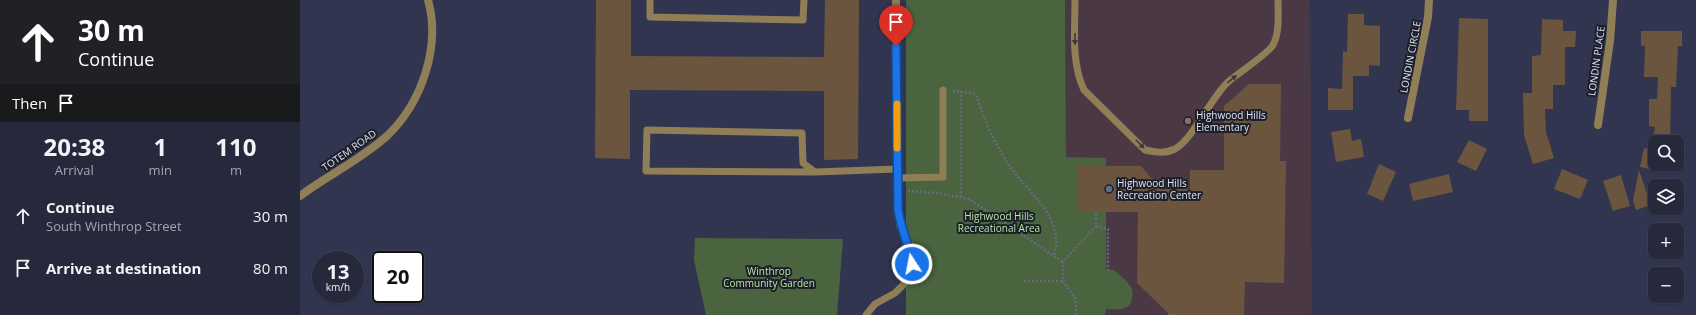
<!DOCTYPE html>
<html lang="en">
<head>
<meta charset="utf-8">
<style>
  :root { --surface:#26283b; --page:#2e3042; --text:#f1f3f6; --muted:#a4a6af; --line:#424455 }
  body { margin:0; font-family:"Open Sans",sans-serif; background:var(--page); color:var(--text); height:100vh; display:flex; flex-direction:column; font-size:15px; white-space:nowrap }
  * { box-sizing:border-box; margin:0 }
  p { font-size:13px; color:var(--muted) }
  .icon { flex:none; width:22px; height:22px; fill:none; stroke:currentColor; stroke-width:2; stroke-linecap:round; stroke-linejoin:round }
  .map { position:relative; flex:1; overflow:hidden }
  .side { display:flex; flex-direction:column; background:var(--surface); width:300px }
  .side>* { flex:none }
  .hud { background:#202124; color:#fff; overflow:hidden }
  .fabs { position:absolute; left:1348px; top:135px; display:grid; gap:8px }
  .fabs a { display:grid; place-items:center; width:36px; height:36px; border-radius:8px; background:var(--surface); box-shadow:0 1px 3px #0004,0 0 0 1px var(--line); font-size:20px }
  .speed { position:absolute; left:12px; top:251px; display:flex; gap:8px; font-size:20px; font-weight:700; text-align:center }
  .speed>* { display:grid; place-content:center; width:52px; height:52px; border-radius:50%; background:var(--surface); box-shadow:0 1px 3px #0004,0 0 0 1px var(--line); line-height:1 }
  .speed small { font-size:10px; font-weight:400 }
  .speed .limit { border:2px solid #111; border-radius:6px; background:#fff; color:#111 }
  .pin { position:absolute; display:grid; place-items:center; width:34px; height:34px; color:#fff; margin:-41px -17px; border-radius:50% 50% 50% 0; rotate:-45deg; box-shadow:0 0 4px #0007 }
  .pin .icon { rotate:45deg }
  .me { position:absolute; width:44px; margin:-22px; rotate:349deg; stroke-linejoin:round; filter:drop-shadow(0 0 3px #0008) }
  .turn { display:flex; align-items:center; gap:14px; height:84px; padding:0 12px; font-size:18px }
  .turn .icon { width:52px; height:52px; stroke-width:2.5 }
  .turn b { display:block; font-size:28px; line-height:34px }
  .then { display:flex; align-items:center; height:38px; padding:0 12px; background:#0003; gap:8px; font-size:15px }
  .eta { display:flex; justify-content:space-evenly; align-items:center; height:68px; text-align:center }
  .eta b { font-size:24px; font-weight:700; line-height:28px }
  ul { padding:0; list-style:none }
  li { display:flex; align-items:center; gap:12px; height:52px; padding:0 12px }
  li div { flex:1 }
  li b { display:block; font-size:15px }
  li em { font-style:normal }
  main { display:flex; flex:1; min-height:0 }
  .map>svg:first-child { display:block }
</style>
</head>
<body>
<main>
<section class="side">
<div class="hud">
<div class="turn"><svg class="icon" aria-label="ahead" viewBox="0 0 24 24"><path d="M12 20V5M6 11l6-6 6 6"/></svg><div><b>30 m</b>Continue</div></div>
<div class="then">Then<svg class="icon" aria-label="arrive" viewBox="0 0 24 24"><path d="M6 21V4h12l-3 4 3 4H6"/></svg></div>
</div>
<div class="eta">
<div><b>20:38</b><p>Arrival</p></div>
<div><b>1</b><p>min</p></div>
<div><b>110</b><p>m</p></div>
</div>
<ul>
<li><svg class="icon" aria-label="ahead" viewBox="0 0 24 24"><path d="M12 20V5M6 11l6-6 6 6"/></svg><div><b>Continue</b><p>South Winthrop Street</p></div><em>30 m</em></li>
<li><svg class="icon" aria-label="arrive" viewBox="0 0 24 24"><path d="M6 21V4h12l-3 4 3 4H6"/></svg><div><b>Arrive at destination</b></div><em>80 m</em></li>
</ul>
</section>
<div class="map">
<svg width="1396" height="315" viewBox="0 0 1396 315">
  <rect width="100%" height="100%" fill="#32354f"/>
  <!-- education -->
  <polygon fill="#4a3945" points="765,0 1010,0 1012,315 805,315 806,158 766,158"/>
  <!-- green -->
  <g fill="#49643e">
    <path d="M606 0H765L766 157 806 158V270H814C819 275 827 280 830 286 833 289 833 294 832 298 831 312 815 309 806 309L805 315H606Z"/>
    <polygon points="395,238 543,239 537,315 406,315 394,260"/>
  </g>
  <!-- building -->
  <g fill="#6b553e">
    <polygon points="296,0 331,0 331,56 524,57 525,0 559,0 558,159 524,160 524,91 330,90 330,159 295,158"/>
    <polygon points="1048,14 1064,14 1064,25 1080,26 1080,66 1069,65 1069,76 1053,76 1053,110 1028,110 1028,88 1042,89 1043,51 1047,52"/>
    <polygon points="1159,18 1188,19 1188,121 1169,121 1169,110 1156,110"/>
    <polygon points="1242,19 1263,20 1263,31 1276,31 1275,47 1265,47 1265,85 1253,85 1253,109 1245,109 1246,132 1254,158 1233,164 1224,135 1223,93 1232,93 1232,56 1241,55"/>
    <polygon points="1341,31 1382,31 1382,46 1378,46 1376,87 1371,87 1370,142 1352,142 1355,127 1349,126 1349,99 1357,99 1358,77 1344,77 1345,46 1341,46"/>
    <polygon points="949,84 981,84 980,161 986,161 984,283 945,282 944,315 870,315 837,283 838,212 777,212 777,166 841,166 860,189 890,189 890,170 924,170 924,106"/>
    <polygon points="1050,129 1052,141 1061,139 1064,157 1036,162 1031,132"/>
    <polygon points="1169,140 1187,149 1176,171 1157,162"/>
    <polygon points="1344,148 1355,150 1355,170 1340,167"/>
    <polygon points="1079,164 1096,172 1083,201 1067,194"/>
    <polygon points="1262,169 1288,180 1280,199 1254,189"/>
    <polygon points="1339,170 1351,205 1336,210 1333,200"/>
    <polygon points="1149,174 1153,192 1113,201 1109,184"/>
    <polygon points="1321,175 1330,206 1313,211 1303,181"/>
  </g>
  <g fill="none" stroke-linecap="round" stroke-linejoin="round">
    <!-- path -->
    <g stroke="#676a81" stroke-width="2.5" stroke-dasharray="2 2" stroke-linecap="butt">
      <path d="M653 91 673 93 677 97C685 121 694 143 708 164 727 192 766 218 754 256"/>
      <polyline points="661,91 661,198"/>
      <polyline points="608,191 636,193 669,199 763,262"/>
      <polyline points="796,226 808,229 808,270"/>
      <polyline points="724,281 763,281"/>
      <polyline points="776,315 776,300 763,281 763,262 796,226 796,212"/>
      <polyline points="869,315 869,314"/>
    </g>
    <!-- lane -->
    <g stroke="#8f7e56" stroke-width="7">
      <polyline points="350,0 350,17 503,20 504,0"/>
      <path d="M775 0C775 30 771 62 784 90L845 150C855 152 865 154 875 149 893 139 910 99 928 82 937 74 969 53 973 45 980 31 978 15 978 0"/>
      <polyline points="515,172 346,171 347,130 502,133 503,163 515,172 597,169"/>
      <polyline points="598,178 643,177 643,90"/>
      <polyline points="566,315 575,304 595,293 608,280 612,264 610,249 600,226 598,210"/>
    </g>
    <!-- street -->
    <g stroke="#8f7e56" stroke-width="8">
      <polyline points="596,0 598,210"/>
      <polyline points="1108,118 1128,17 1129,0"/>
      <polyline points="1298,125 1310,41 1313,0"/>
      <path d="M0 196C28 175 62 159 88 135 122 102 141 46 128 0"/>
    </g>
  </g>
  <!-- one-way arrows -->
  <defs><path id="oneway-solid" d="M-6-.8H1V-3.2L6.5 0L1 3.2V.8H-6Z"/></defs>
  <g fill="#3e3b37">
    <use href="#oneway-solid" transform="translate(775 39) rotate(90)"/>
    <use href="#oneway-solid" transform="translate(932 79) rotate(-39)"/>
    <use href="#oneway-solid" transform="translate(840 144) rotate(45)"/>
  </g>
  <g fill="none" stroke-linecap="round" stroke-linejoin="round">
    <!-- route casing -->
    <g stroke="#114b97" stroke-width="10">
      <path id="route" d="M596 46 598 210C601 229 609 245 612 264"/>
    </g>
    <!-- route -->
    <use href="#route" stroke="#1a73e8" stroke-width="7"/>
    <!-- slow -->
    <polyline stroke="#f59e0b" stroke-width="7" points="597,104 597,148"/>
  </g>
  <!-- markers -->
  <circle fill="#8d6e63" stroke="#1c1e2a" stroke-width="1.5" cx="888" cy="121" r="4"/>
  <circle fill="#5c6f8a" stroke="#1c1e2a" stroke-width="1.5" cx="809" cy="189" r="4"/>
  <g text-anchor="middle" stroke-width="4" stroke-linejoin="round" paint-order="stroke">
    <!-- street labels -->
    <g font-size="10" fill="#e1e4f5" stroke="#1c1e2a">
      <text transform="translate(1110 57) rotate(-79)" y="4">LONDIN CIRCLE</text>
      <text transform="translate(1296 61) rotate(-82)" y="4">LONDIN PLACE</text>
      <text transform="translate(49 150) rotate(-35)" y="4">TOTEM ROAD</text>
    </g>
    <!-- poi labels -->
    <g font-size="10" fill="#e1e4f5" stroke="#1c1e2a" text-anchor="start">
      <text x="896" y="119">Highwood Hills<tspan x="896" dy="12">Elementary</tspan></text>
      <text x="817" y="187">Highwood Hills<tspan x="817" dy="12">Recreation Center</tspan></text>
    </g>
    <!-- park labels -->
    <g font-size="10" fill="#b6e7a3" stroke="#1c1e2a">
      <text x="699" y="220">Highwood Hills<tspan x="699" dy="12">Recreational Area</tspan></text>
      <text x="469" y="275">Winthrop<tspan x="469" dy="12">Community Garden</tspan></text>
    </g>
  </g>
</svg>
<div class="fabs">
<a><svg class="icon" aria-label="search" viewBox="0 0 24 24"><circle cx="10" cy="10" r="6"/><path d="M15 15l6 6"/></svg></a>
<a><svg class="icon" aria-label="layers" viewBox="0 0 24 24"><path d="M12 4l9 5-9 5-9-5zM3 14l9 5 9-5"/></svg></a>
<a>+</a>
<a>−</a>
</div>
<div class="speed"><div>13<small>km/h</small></div><div class="limit">20</div></div>
<div class="pin" style="left:596px;top:46px;background:#d93025"><svg class="icon" aria-label="arrive" viewBox="0 0 24 24"><path d="M6 21V4h12l-3 4 3 4H6"/></svg></div>
<svg class="me" style="left:612px;top:264px" viewBox="-20 -20 40 40"><circle r="17" fill="#1a73e8" stroke="#fff" stroke-width="3"/><path d="M0-11L8 9 0 5-8 9z" fill="#fff"/></svg>
</div>
</main>
</body>
</html>
